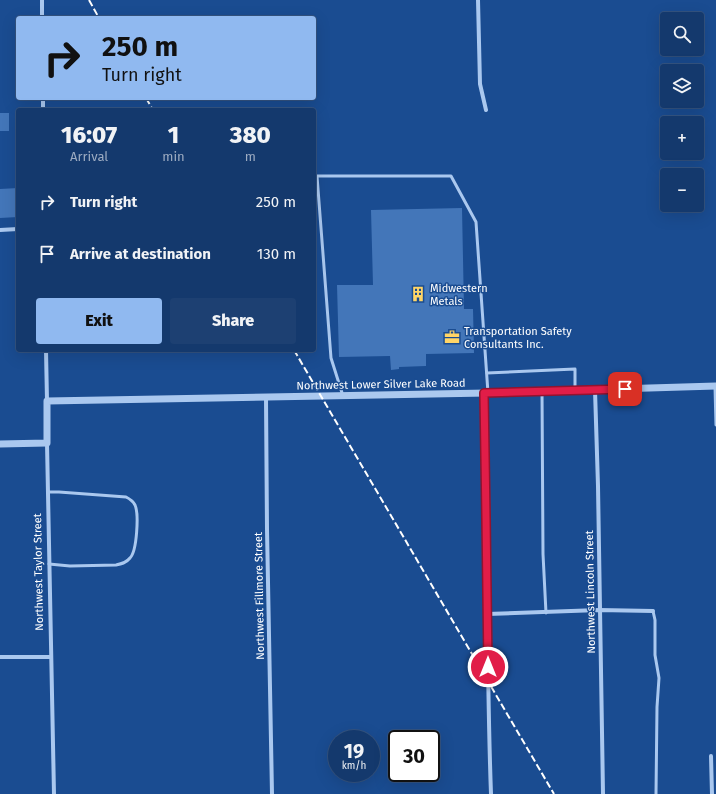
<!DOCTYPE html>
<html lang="en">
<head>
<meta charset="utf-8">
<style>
  :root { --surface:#14396d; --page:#1d4072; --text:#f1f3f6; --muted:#9dacc2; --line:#335380; --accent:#90b9f0 }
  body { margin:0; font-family:"Fira Sans",sans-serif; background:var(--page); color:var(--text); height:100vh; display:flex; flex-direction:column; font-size:15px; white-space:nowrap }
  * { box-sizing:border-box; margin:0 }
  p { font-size:13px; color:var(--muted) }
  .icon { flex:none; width:22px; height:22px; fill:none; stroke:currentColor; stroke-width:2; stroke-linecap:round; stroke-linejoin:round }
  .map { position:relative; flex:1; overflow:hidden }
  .panel { position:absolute; left:16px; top:108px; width:300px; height:244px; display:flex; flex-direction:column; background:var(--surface); border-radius:4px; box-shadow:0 4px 16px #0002,0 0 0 1px var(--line) }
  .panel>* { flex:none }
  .top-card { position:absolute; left:16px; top:16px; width:300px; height:84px; border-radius:4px; box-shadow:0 4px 16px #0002,0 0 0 1px var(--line); background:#90b9f0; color:#111; overflow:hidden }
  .controls { position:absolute; left:660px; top:12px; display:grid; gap:8px }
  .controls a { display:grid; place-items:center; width:44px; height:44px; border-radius:4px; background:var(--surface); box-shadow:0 4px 16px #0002,0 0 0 1px var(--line); font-size:20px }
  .speed { position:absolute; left:328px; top:730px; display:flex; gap:8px; font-size:20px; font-weight:700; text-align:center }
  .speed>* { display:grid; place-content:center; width:52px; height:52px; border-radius:50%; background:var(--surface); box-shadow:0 4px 16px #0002,0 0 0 1px var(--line); line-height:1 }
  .speed small { font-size:10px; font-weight:400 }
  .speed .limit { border:2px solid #111; border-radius:6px; background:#fff; color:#111 }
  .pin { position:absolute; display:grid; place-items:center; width:34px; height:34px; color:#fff; margin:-17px; border-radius:8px; box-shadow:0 2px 6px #0006 }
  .me { position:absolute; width:44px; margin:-22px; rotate:0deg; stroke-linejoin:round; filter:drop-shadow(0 0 3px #0008) }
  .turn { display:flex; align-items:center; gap:14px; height:84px; padding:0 20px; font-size:18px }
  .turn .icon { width:52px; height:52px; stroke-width:2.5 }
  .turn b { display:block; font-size:28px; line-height:34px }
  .eta { display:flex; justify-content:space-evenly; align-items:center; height:68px; text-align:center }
  .eta b { font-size:24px; font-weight:800; line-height:28px }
  .cta { display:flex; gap:8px; margin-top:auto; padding:8px 20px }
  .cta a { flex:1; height:46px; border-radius:4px; background:var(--accent); color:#111; font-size:16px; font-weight:800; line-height:46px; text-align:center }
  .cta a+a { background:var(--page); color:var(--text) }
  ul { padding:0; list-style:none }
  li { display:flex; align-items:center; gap:12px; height:52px; padding:0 20px }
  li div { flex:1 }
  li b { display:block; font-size:15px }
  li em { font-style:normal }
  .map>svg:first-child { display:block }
</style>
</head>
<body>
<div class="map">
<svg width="716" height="794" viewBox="0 0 716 794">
  <rect width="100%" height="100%" fill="#1a4c91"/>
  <!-- building -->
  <g fill="#4376b9">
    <rect x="0" y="113" width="9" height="18"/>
    <polygon points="18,188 18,217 0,218 0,189"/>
    <polygon points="462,208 464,309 473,309 474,353 426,354 426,366 399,367 399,369 391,370 390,356 339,357 337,285 373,285 371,210"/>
  </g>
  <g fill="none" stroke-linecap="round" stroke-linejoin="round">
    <!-- service -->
    <g stroke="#aac8ef" stroke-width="3">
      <polyline points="487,373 575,369 575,390"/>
      <polyline points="715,387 716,425"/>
      <polyline points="542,392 543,554 546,613"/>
      <polyline points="343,396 331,358 317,176 451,176 476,222 488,393"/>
      <path d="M48 492H59L126 497C130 499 133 501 135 505 139 514 137 551 130 558 126 563 121 564 116 565L70 566 49 564"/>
      <polyline points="653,611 655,620 655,655 659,678 657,707 656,794"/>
    </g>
    <!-- minor -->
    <g stroke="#aac8ef" stroke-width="4">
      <polyline points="42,0 42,18"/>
      <polyline points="478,0 480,84 486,110"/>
      <polyline points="43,98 43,110"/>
      <polyline points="0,230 18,229"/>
      <polyline points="46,350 47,401"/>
      <polyline points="595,390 598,486 603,794"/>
      <path d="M484 393C488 527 486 660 491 794"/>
      <polyline points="266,398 267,529 272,794"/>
      <polyline points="47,443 54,794"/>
      <polyline points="487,614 599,610 653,611"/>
      <polyline points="0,657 51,657"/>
      <polyline points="711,756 712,794"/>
    </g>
    <!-- tertiary -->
    <path stroke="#aac8ef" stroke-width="7" d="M0 444 47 443V401C193 399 340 396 487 393 564 391 640 388 716 386"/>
    <!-- rail -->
    <g stroke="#fff" stroke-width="2" stroke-dasharray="7 3" stroke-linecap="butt">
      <polyline points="89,0 99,18"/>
      <polyline points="146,98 153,110"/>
      <polyline points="294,350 554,794"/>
    </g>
  </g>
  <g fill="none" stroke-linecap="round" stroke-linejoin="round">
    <!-- route casing -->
    <g stroke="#92132f" stroke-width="10">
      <polyline id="route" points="488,667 486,518 484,393 625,389"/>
    </g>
    <!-- route -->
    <use href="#route" stroke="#e11d48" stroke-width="7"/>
  </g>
  <!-- icons -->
  <defs>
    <g id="building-bare" transform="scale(1.2)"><path d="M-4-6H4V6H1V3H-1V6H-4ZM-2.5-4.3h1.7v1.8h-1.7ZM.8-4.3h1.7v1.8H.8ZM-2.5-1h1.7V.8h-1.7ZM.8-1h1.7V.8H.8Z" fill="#ffd567" stroke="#1a4c91" stroke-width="2.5" paint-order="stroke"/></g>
    <g id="office-bare" transform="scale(1.2)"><path d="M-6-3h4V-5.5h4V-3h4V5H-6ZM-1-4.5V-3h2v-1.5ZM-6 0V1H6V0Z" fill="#ffd567" stroke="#1a4c91" stroke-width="2.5" paint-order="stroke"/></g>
  </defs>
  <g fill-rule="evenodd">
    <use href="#building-bare" x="418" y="294"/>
    <use href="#office-bare" x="452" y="337"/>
  </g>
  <g text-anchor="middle" stroke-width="3" stroke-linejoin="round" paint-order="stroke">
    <!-- poi labels -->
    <g font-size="11" fill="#fff" stroke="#1a4c91" text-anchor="start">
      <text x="430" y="292">Midwestern<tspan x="430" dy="13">Metals</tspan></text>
      <text x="464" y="335">Transportation Safety<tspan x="464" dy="13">Consultants Inc.</tspan></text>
    </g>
    <!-- street labels -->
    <g font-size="11" fill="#fff" stroke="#1a4c91">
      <text transform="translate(381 384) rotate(-1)" y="4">Northwest Lower Silver Lake Road</text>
      <text transform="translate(38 572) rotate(-91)" y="4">Northwest Taylor Street</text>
      <text transform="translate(590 592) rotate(-91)" y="4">Northwest Lincoln Street</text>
      <text transform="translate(259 596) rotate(-91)" y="4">Northwest Fillmore Street</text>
    </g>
  </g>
</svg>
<div class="controls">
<a><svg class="icon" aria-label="search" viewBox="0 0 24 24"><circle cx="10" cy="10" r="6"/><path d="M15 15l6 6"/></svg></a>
<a><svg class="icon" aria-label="layers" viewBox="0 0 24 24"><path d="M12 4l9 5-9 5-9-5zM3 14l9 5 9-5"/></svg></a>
<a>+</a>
<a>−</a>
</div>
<div class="speed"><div>19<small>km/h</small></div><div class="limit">30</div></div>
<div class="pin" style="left:625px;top:389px;background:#d93025"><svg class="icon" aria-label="arrive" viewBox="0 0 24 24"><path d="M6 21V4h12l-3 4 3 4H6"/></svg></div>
<svg class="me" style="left:488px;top:667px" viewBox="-20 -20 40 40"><circle r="17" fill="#e11d48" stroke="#fff" stroke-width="3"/><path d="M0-11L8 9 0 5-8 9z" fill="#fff"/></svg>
<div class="top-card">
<div class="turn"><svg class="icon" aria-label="right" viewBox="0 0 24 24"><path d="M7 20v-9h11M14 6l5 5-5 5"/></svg><div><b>250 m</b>Turn right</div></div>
</div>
<section class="panel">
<div class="eta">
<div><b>16:07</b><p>Arrival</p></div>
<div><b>1</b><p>min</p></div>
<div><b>380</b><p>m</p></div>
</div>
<ul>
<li><svg class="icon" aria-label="right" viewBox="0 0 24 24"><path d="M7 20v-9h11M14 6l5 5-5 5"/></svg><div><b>Turn right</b></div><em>250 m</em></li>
<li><svg class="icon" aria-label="arrive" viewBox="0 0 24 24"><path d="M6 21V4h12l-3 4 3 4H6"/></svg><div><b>Arrive at destination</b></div><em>130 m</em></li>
</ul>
<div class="cta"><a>Exit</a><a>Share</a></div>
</section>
</div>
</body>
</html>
